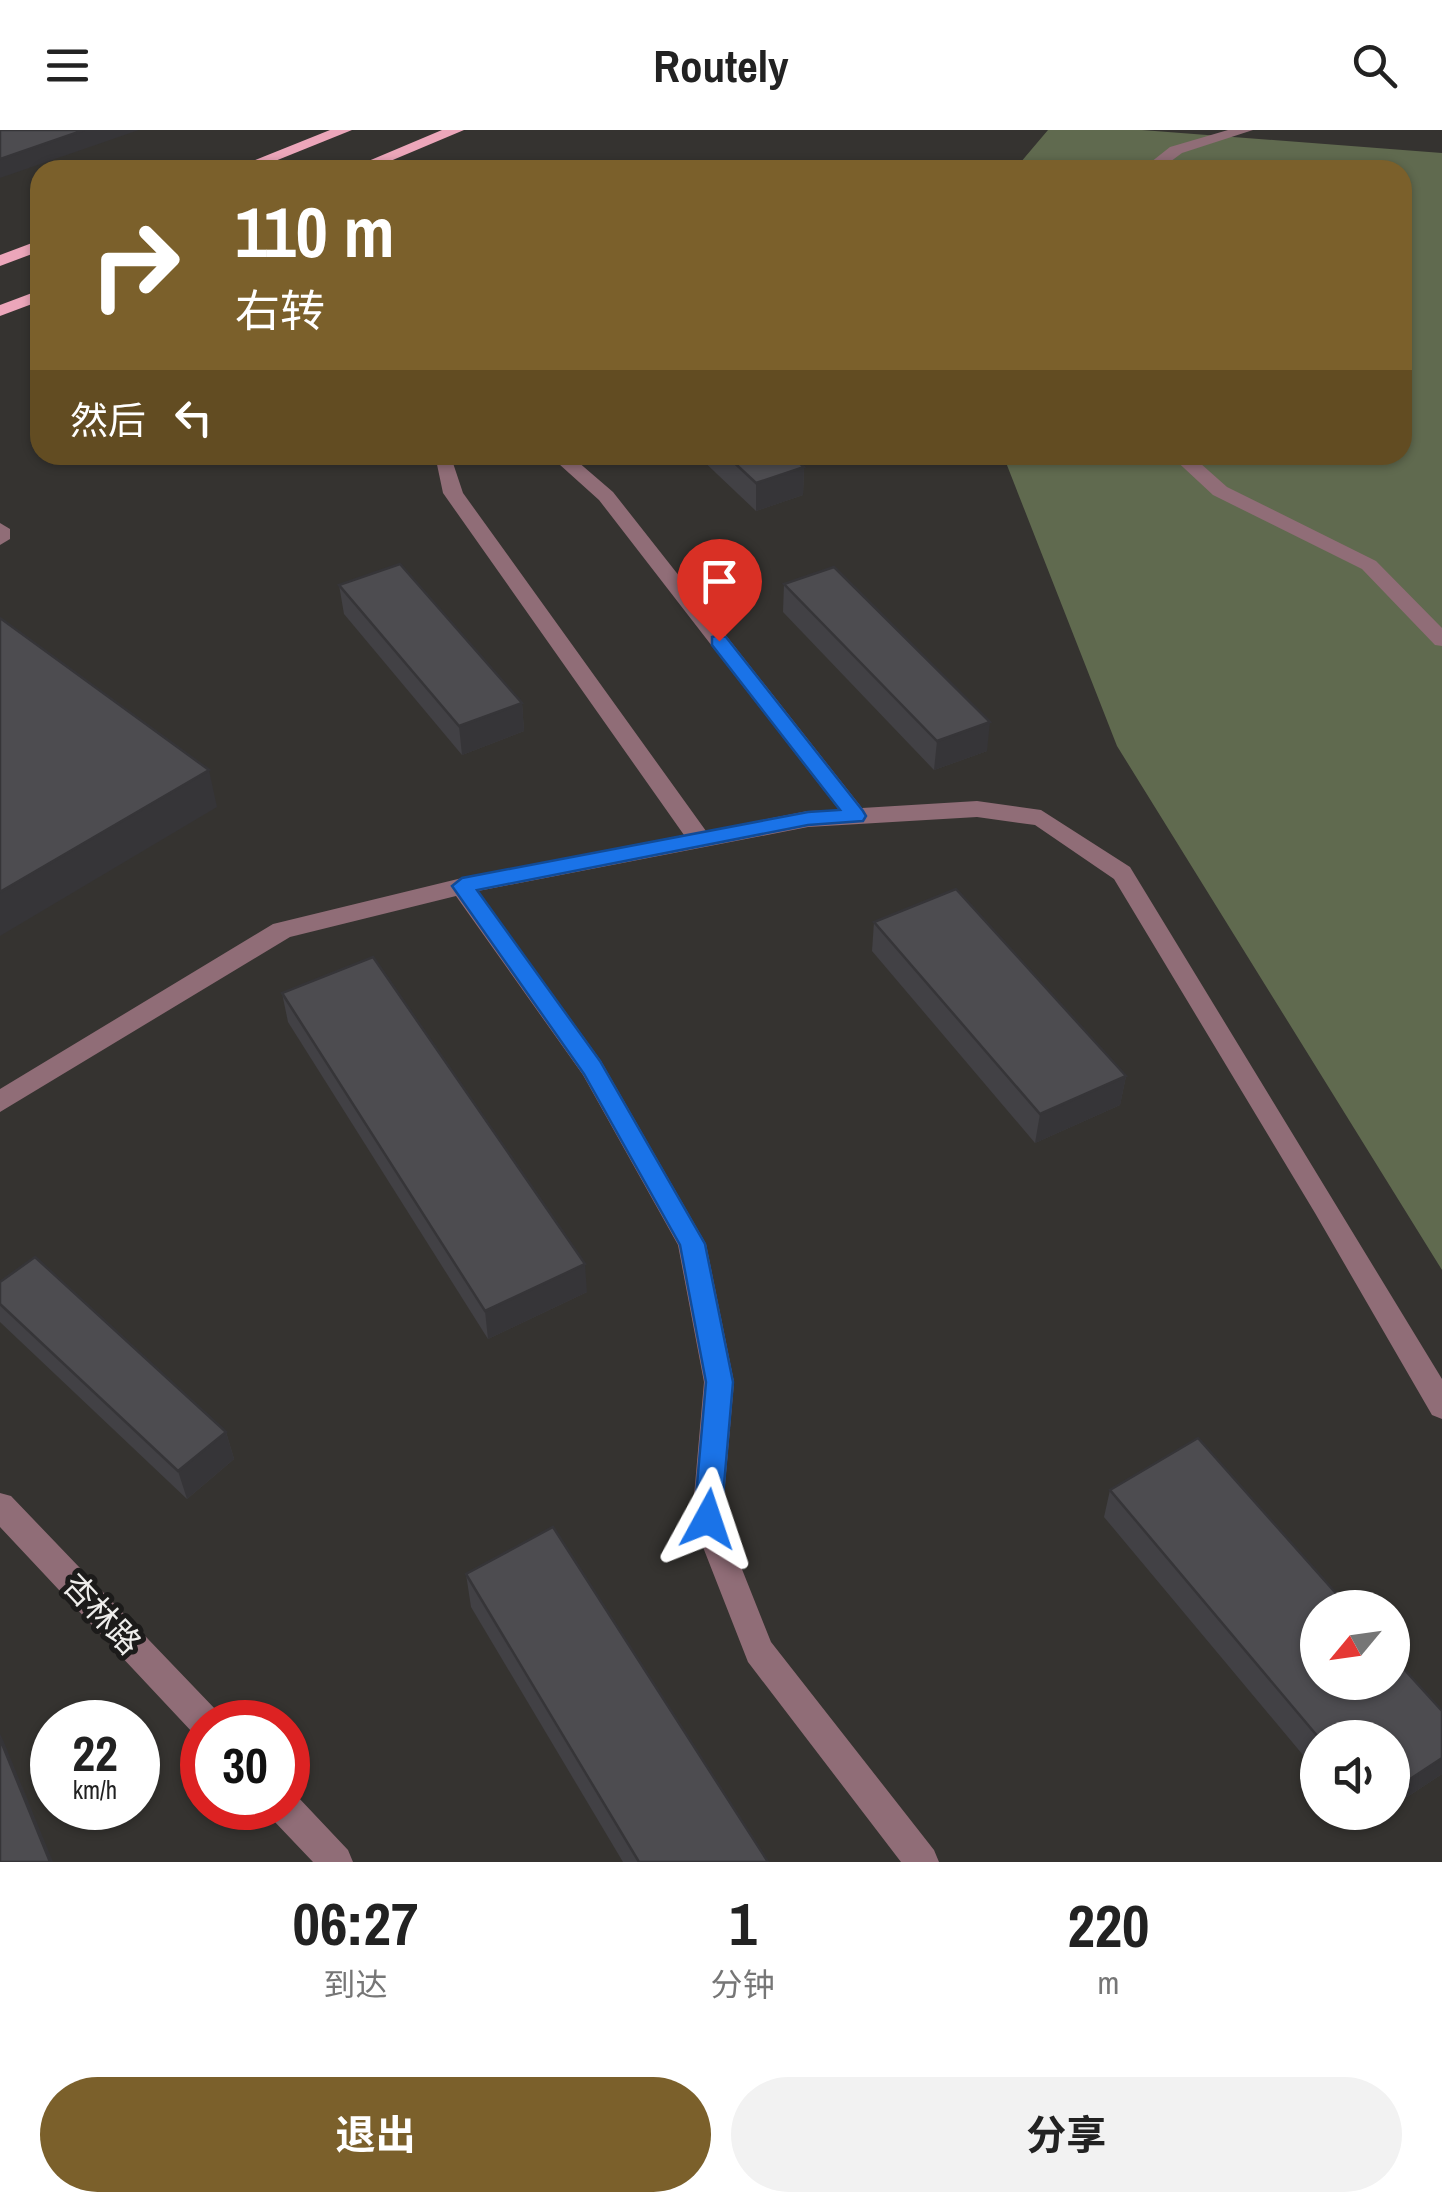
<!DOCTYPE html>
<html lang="zh">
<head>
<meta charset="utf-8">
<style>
  :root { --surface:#fff; --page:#f2f2f2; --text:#222; --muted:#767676; --accent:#7b602b }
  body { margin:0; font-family:"Archivo Narrow","Noto Sans SC",sans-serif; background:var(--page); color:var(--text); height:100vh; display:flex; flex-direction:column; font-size:38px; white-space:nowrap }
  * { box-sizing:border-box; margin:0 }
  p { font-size:32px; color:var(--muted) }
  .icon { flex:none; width:55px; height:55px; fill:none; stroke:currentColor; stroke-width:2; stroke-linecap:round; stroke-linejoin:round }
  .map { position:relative; height:1732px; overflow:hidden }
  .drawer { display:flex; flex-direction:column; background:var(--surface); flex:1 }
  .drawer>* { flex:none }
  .top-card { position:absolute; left:30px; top:30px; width:1382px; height:305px; border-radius:30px; box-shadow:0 2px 8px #0004; background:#7b602b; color:#fff; overflow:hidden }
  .needle { width:65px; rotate:241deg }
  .buttons { position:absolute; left:1300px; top:1460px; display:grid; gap:20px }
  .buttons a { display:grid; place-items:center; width:110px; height:110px; border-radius:50%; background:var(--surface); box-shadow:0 2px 8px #0004; font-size:50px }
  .speed { position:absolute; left:30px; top:1570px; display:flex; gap:20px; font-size:50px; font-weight:700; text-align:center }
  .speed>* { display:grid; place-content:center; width:130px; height:130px; border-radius:50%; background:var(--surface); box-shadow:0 2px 8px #0004; line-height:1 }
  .speed small { font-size:25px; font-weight:400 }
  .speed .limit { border:15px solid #d22; background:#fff; color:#111 }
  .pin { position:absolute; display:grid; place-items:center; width:85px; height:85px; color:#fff; margin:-102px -42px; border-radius:50% 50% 50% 0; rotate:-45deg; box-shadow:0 0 10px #0007 }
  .pin .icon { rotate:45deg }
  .me { position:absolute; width:110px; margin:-55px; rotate:5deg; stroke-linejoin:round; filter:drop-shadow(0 0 8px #0008) }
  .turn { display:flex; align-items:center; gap:35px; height:210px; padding:0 40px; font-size:45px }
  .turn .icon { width:130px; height:130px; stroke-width:2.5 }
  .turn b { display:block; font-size:70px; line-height:85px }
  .then { display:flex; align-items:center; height:95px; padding:0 40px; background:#0003; gap:20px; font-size:38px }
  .eta { display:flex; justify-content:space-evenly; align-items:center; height:170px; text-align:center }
  .eta b { font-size:60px; font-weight:700; line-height:70px }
  .cta { display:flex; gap:20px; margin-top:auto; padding:20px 40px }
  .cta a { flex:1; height:115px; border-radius:60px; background:var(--accent); color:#fff; font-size:40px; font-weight:700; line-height:115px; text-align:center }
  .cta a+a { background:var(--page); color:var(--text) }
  header { display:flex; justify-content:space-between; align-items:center; height:130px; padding:0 40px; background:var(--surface); font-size:45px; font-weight:700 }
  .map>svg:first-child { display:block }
</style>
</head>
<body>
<header><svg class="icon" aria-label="menu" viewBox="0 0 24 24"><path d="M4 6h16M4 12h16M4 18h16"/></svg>Routely<svg class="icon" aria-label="search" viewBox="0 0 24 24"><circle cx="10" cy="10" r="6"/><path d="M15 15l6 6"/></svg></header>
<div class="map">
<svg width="1442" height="1732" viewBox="0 0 1442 1732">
  <rect width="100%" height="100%" fill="#353330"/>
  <!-- forest -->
  <polygon fill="#606a4f" points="1048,0 1142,0 1442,23 1442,1140 1117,616 1003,325 1402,325 1402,40 1014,40"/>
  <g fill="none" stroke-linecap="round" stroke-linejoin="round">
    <!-- minor -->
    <g fill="#906d77" fill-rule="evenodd">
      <polygon points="1228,0 1253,0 1182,23 1159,40 1141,40 1170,17"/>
      <polygon points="435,325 458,325 452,330 463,363 706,701 808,681 839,680 599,370 549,325 570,325 613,362 862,678 977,671 1041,680 1130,737 1442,1249 1442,1289 1432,1285 1315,1083 1114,749 1035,695 977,687 808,697 478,761 601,931 706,1114 734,1252 722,1389 771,1512 934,1720 939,1732 901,1732 748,1532 692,1389 704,1252 678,1115 583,945 456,766 290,807 0,982 0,959 273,794 462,748 684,705 443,363"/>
      <polygon points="1170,325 1191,325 1227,357 1376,431 1442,498 1442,516 1435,515 1362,439 1213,365"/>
      <polygon points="0,393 10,399 10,409 0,415"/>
      <polygon points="0,1363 11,1366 217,1581 221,1592 202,1592 202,1607 193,1603 0,1397"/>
      <polygon points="288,1663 297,1666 348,1720 353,1732 313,1732 273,1690 268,1678 288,1678"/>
    </g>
    <!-- major -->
    <g fill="#eca6ba" fill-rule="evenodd">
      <polygon points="330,0 352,0 253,40 230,40"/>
      <polygon points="442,0 464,0 369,40 347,40"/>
      <polygon points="40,110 40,121 0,136 0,125"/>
      <polygon points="40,160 40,171 0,186 0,175"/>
    </g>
  </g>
  <!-- wall -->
  <g fill="#424145">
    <polygon points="697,325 790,325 804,337 803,365 756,381"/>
    <polygon points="784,454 987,621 934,640 783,482"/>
    <polygon points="339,455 522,573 524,601 462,625 344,484"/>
    <polygon points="874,792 1126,946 1120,975 1035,1013 872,821"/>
    <polygon points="282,863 587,1162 488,1209 288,892"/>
    <polygon points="0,1174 226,1302 234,1329 187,1369 0,1192"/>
    <polygon points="1110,1360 1442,1581 1442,1644 1392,1677 1392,1608 1318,1608 1318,1643 1104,1387"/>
    <polygon points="466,1444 768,1732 623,1732 471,1477"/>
    <polygon points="1350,1682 1385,1682 1363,1698"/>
  </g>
  <!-- shaded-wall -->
  <g fill="#363538">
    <polygon points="84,0 139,0 0,48 0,29"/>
    <polygon points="804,337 803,365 756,381 756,353"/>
    <polygon points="522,573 524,601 462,625 459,596"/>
    <polygon points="990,592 987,621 934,640 937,611"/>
    <polygon points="209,640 217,677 0,806 0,762"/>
    <polygon points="1126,946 1120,975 1035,1013 1040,984"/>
    <polygon points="585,1134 587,1162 488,1209 485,1181"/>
    <polygon points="226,1302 234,1329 187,1369 178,1341"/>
    <polygon points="0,1604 3,1610 53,1732 50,1732 0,1609"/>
    <polygon points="1442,1628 1442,1644 1392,1677 1392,1661"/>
    <polygon points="1370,1682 1385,1682 1363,1698"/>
  </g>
  <!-- building -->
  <g fill="#4d4c50" stroke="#363538" stroke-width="2.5">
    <polygon points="0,0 84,0 0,29"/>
    <polygon points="726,325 790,325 804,337 756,353"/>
    <polygon points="400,434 522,573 459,596 339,455"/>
    <polygon points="834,437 990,592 937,611 784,454"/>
    <polygon points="0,488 209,640 0,762"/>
    <polygon points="956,759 1126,946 1040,984 874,792"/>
    <polygon points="373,827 585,1134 485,1181 282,863"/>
    <polygon points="35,1127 226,1302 178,1341 0,1174 0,1152"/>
    <polygon points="1198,1308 1349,1478 1318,1478 1318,1552 1392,1552 1392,1526 1442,1581 1442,1628 1392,1661 1392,1608 1319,1608 1110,1360"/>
    <polygon points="553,1397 768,1732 639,1732 466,1444"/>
    <polygon points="0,1609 50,1732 0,1732"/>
  </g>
  <!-- route -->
  <polygon fill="#1a73e8" stroke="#114b97" stroke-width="2.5" points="719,505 726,507 863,681 866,686 863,691 808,695 477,760 600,931 705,1114 733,1252 721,1389 717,1397 708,1401 698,1397 694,1389 706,1252 680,1115 584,944 452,756 462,748 808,682 840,680 712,515 712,507"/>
  <g text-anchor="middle" stroke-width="10" stroke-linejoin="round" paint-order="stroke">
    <!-- near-street labels -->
    <g font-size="32" fill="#eeedeb" stroke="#1c1b1a">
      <text transform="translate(102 1484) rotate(47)" y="11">杏林路</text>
    </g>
  </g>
</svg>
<div class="buttons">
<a><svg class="needle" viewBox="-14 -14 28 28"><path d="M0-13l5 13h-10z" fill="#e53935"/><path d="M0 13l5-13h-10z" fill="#767676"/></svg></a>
<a><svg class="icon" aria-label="sound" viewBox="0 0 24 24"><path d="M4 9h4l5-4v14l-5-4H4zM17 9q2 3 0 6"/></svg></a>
</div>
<div class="speed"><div>22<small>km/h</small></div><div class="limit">30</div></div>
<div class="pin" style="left:719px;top:511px;background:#d93025"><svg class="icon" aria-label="arrive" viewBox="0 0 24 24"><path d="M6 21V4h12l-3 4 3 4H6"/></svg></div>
<svg class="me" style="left:708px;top:1389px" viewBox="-20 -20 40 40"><path d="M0-17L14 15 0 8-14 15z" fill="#1a73e8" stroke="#fff" stroke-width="4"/></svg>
<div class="top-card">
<div class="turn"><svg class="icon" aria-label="right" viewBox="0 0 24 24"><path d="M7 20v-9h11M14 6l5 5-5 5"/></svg><div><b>110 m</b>右转</div></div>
<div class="then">然后<svg class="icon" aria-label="left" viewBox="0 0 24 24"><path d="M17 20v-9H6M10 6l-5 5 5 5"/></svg></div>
</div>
</div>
<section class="drawer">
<div class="eta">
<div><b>06:27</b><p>到达</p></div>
<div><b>1</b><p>分钟</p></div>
<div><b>220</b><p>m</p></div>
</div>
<div class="cta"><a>退出</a><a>分享</a></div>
</section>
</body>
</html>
